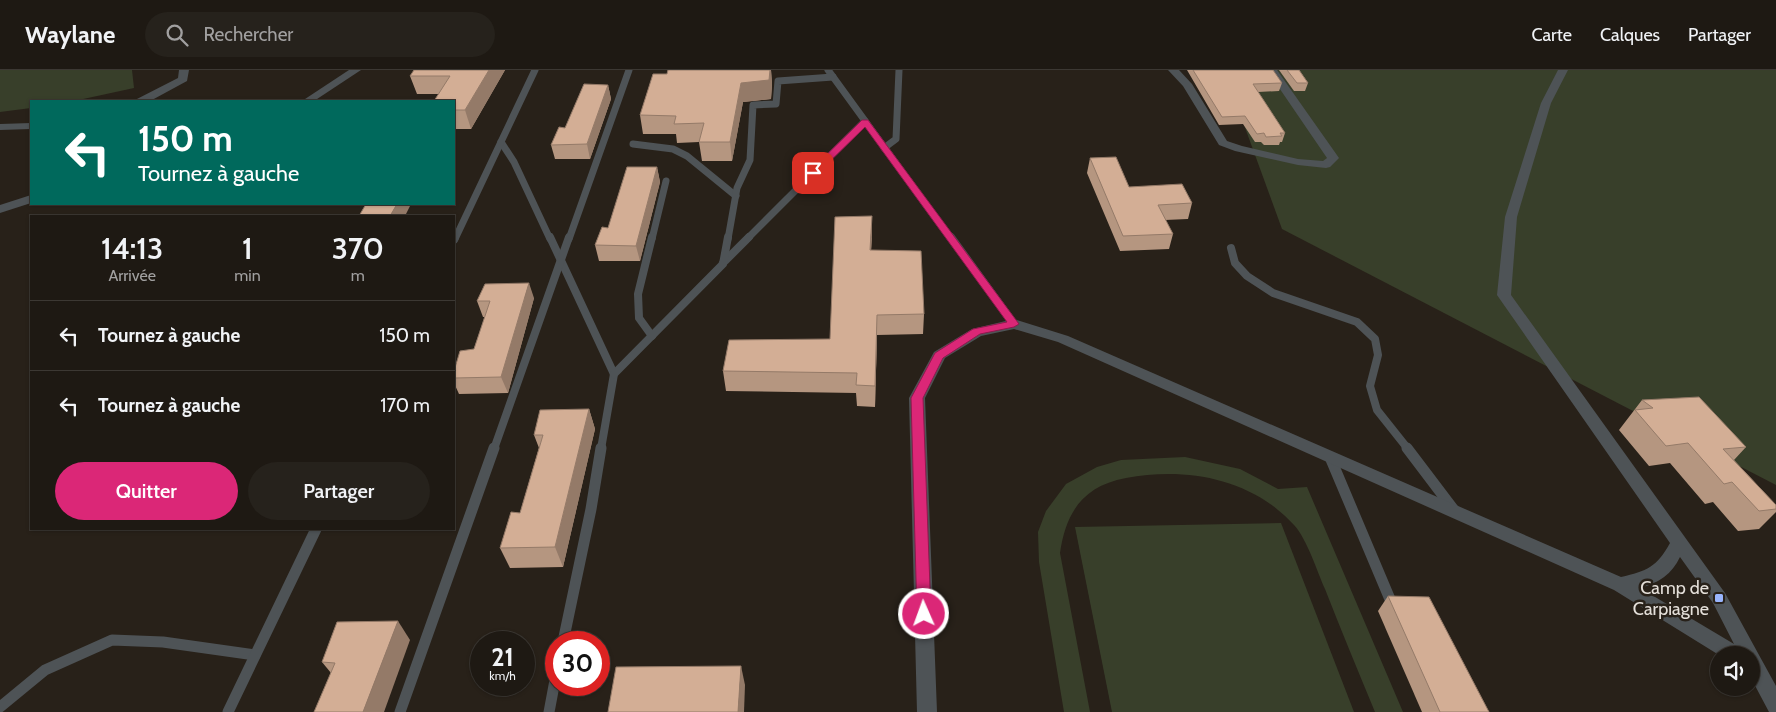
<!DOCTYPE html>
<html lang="fr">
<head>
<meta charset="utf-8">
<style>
  :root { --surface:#1e1913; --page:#26221c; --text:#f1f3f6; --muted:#a1a0a0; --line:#3c3833; --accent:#db2777 }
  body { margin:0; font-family:Cabin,sans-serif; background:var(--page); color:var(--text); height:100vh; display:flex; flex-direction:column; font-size:19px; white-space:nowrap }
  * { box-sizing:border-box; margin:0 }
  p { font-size:16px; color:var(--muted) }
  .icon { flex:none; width:28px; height:28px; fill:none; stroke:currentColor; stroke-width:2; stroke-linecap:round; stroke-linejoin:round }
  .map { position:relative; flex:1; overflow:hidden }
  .side { position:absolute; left:30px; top:145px; width:425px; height:315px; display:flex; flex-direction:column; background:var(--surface); border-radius:0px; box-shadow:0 1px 4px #0004,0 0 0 1px var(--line) }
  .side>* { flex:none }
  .guide { position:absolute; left:30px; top:30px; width:425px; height:105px; border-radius:0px; box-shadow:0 1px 4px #0004,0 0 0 1px var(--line); background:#00695c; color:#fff; overflow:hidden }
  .buttons { position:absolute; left:1710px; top:576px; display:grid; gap:10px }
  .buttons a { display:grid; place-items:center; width:50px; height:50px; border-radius:50%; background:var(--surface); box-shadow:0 1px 4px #0004,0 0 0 1px var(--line); font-size:25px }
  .speed { position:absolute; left:470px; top:561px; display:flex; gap:10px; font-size:25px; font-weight:700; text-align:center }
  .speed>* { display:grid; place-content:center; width:65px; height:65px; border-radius:50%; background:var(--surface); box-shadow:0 1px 4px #0004,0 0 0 1px var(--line); line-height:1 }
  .speed small { font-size:12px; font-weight:400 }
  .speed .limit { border:8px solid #d22; background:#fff; color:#111 }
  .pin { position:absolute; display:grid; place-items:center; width:42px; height:42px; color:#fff; margin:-21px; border-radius:10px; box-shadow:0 2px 8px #0006 }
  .me { position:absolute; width:55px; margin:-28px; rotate:358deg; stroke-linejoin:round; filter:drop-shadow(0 0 4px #0008) }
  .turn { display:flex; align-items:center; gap:18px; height:105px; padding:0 25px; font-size:22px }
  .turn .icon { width:65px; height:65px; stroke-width:2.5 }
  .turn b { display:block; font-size:35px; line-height:42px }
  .eta { display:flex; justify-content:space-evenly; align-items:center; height:85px; text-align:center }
  .eta b { font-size:30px; font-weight:600; line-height:35px }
  .cta { display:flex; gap:10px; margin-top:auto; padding:10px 25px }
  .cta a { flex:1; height:58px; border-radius:30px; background:var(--accent); color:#fff; font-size:20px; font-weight:600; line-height:58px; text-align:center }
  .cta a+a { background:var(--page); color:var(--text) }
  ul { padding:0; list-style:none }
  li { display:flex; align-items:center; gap:15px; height:70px; padding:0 25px; border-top:1px solid var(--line) }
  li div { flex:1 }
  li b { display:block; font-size:19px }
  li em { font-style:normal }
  header { display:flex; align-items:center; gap:30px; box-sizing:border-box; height:70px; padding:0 25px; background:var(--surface); border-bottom:1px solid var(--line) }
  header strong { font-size:24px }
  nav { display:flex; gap:28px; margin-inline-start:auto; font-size:18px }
  .search { width:350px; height:45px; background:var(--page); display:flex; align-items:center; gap:12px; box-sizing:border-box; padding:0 18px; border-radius:28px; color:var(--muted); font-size:19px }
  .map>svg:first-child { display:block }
</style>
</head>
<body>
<header>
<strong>Waylane</strong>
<div class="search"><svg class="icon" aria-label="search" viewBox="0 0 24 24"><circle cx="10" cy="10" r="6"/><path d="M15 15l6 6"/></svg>Rechercher</div>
<nav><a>Carte</a><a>Calques</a><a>Partager</a></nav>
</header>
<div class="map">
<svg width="1776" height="642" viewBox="0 0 1776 642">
  <rect width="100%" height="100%" fill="#282119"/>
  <!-- green -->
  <g fill="#383f2a">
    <polygon points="0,0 132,0 134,18 74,31 31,31 31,38 0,42"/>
    <polygon points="1224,0 1776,0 1776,415 1282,159"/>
    <path d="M1185 387 1240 399 1278 419 1307 417 1403 642H1375C1358 601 1341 560 1325 519 1317 501 1307 469 1294 455 1251 408 1186 397 1126 408 1083 416 1066 442 1060 483L1090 642H1064L1039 492 1038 462 1046 441 1066 414 1097 397 1121 390Z"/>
    <polygon points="1281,453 1354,642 1112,642 1075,457"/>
  </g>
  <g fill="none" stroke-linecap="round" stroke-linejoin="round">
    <!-- service-far2 -->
    <g stroke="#4e5356" stroke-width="7">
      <polyline points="828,0 951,169"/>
      <polyline points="501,72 514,92 550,169"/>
      <polyline points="633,74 673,79 687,86 736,126"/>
      <polyline points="884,78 896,69 899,0"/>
      <polyline points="455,169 535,0"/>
      <polyline points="569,169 629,0"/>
      <polyline points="652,169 666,111"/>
      <polyline points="728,169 737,118 750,90 753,35 776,34 778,11 833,7"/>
      <polyline points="747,169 865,51"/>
    </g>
    <!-- service-far1 -->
    <g stroke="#4e5356" stroke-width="8">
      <polyline points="550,167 614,304 601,379"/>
      <polyline points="951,167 1014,254"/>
      <polyline points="454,170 455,167"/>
      <polyline points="1231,178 1235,193 1247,206 1273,223 1357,252 1375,269 1378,285 1370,316 1377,340 1408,379"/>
      <polyline points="723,193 749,167"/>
      <polyline points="652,266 639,248 638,224 652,167"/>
      <polyline points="614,304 723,194 728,167"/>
      <polyline points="494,379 569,167"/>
    </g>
    <!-- service -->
    <g stroke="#4e5356" stroke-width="11">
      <polyline points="1407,378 1454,440"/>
      <polyline points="1330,387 1392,534"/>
      <polyline points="563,572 591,439 601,378"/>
      <polyline points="0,637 45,600 112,570 163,572 255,585"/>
      <polyline points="228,642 316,459"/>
      <polyline points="400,642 494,378"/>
      <polyline points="549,642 556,605"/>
    </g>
    <!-- minor -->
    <g fill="#4e5356" fill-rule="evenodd">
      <polygon points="179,0 189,0 187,11 152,30 133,31 178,8"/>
      <polygon points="349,0 361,0 314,31 302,31"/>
      <polygon points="1168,0 1179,0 1192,14 1227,71 1242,76 1298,89 1323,91 1327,88 1267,0 1277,0 1339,88 1330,97 1326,98 1298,95 1235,81 1219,75 1183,16"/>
      <path d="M1558 0H1568L1551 33 1517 147 1511 225 1725 523 1776 616V642H1769L1751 608V585H1719L1614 520 1058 272 1014 259 981 266 945 288 925 328 937 642H917L909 328 934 282 972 259 1014 249 1068 266 1621 507C1647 501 1657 497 1670 473L1497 225 1505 147 1541 33ZM1680 487 1713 533 1734 574 1640 518C1659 513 1672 504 1680 487Z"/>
      <polygon points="31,53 31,59 0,60 0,54"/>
      <polygon points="31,125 31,133 0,143 0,135"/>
    </g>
  </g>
  <!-- wall -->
  <g fill="#b59680">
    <polygon points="505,0 471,59 454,59 454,31 438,24 417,24 410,6"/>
    <polygon points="668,0 771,0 772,14 771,29 743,32 732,91 702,91 699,72 677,73 676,64 643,64 640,45 667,4"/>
    <polygon points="1187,0 1273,0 1282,13 1279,21 1258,22 1285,63 1282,72 1280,72 1279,75 1264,75 1261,72 1255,72 1243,54 1219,55"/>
    <polygon points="1279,0 1299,0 1308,13 1305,21 1294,21"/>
    <polygon points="608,15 611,29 590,89 555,89 551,75 565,58"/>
    <polygon points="1090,88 1129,117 1192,133 1188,149 1165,150 1173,164 1169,179 1120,181 1087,103"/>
    <polygon points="657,97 660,112 640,191 599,191 595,175 608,158"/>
    <polygon points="872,166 871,180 924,244 923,264 877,265 875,337 857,336 856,323 726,321 723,301 830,269"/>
    <polygon points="534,228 508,323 459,324 454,313 454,301 474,279 485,247 483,247 477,231"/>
    <polygon points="1642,330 1746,377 1734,390 1776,435 1776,442 1759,459 1738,461 1713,432 1705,434 1670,393 1649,396 1619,360"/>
    <polygon points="589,339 595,359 563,497 510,498 500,478 520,443 539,378 534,365"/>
    <polygon points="1388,526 1489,642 1422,642 1378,541"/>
    <polygon points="410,570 331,603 322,592"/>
  </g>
  <!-- shaded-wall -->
  <g fill="#947a68">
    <polygon points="489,0 505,0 471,59 465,40"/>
    <polygon points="771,0 772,14 771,29 743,32 732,91 730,72 741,13"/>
    <polygon points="608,15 611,29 590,89 587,74"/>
    <polygon points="657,97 660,112 640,191 636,176"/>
    <polygon points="397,134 411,134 405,146 390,146"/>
    <polygon points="872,146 872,166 870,200 870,180"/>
    <polygon points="529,213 534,228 508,323 501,307"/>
    <polygon points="877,245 877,265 875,337 875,316"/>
    <polygon points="589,339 595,359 563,497 555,477"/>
    <polygon points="398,551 410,570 384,642 363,642"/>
    <polygon points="741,596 745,615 744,642 738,642"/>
  </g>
  <!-- building -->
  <g fill="#d3ae95" stroke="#947a68">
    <polygon points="414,0 489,0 465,40 454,40 454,31 434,31 450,6 410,6"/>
    <polygon points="668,0 770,0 769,10 741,13 730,72 699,72 704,53 674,54 676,46 640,45 653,4 667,4"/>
    <polygon points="1193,0 1273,0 1282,13 1253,14 1285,63 1280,63 1282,66 1266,67 1264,63 1257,64 1245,46 1222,47"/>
    <polygon points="1287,0 1299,0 1308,13 1297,13"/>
    <polygon points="584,14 608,15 587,74 551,75 559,57 565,58"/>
    <polygon points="1116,87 1129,117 1182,114 1192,133 1158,135 1173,164 1123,166 1090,88"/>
    <polygon points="627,97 657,97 636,176 595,175 602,157 608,158"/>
    <polygon points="366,134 397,134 390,146 359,146"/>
    <polygon points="872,146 870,180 921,181 924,244 877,245 875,316 856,315 857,303 723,301 729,270 830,269 835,147"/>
    <polygon points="529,213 501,307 454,308 454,301 460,281 474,279 490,231 477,231 485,214"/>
    <polygon points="1699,327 1746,377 1723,379 1776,435 1776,439 1759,441 1732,412 1724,414 1688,373 1666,376 1635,340 1653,338 1642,330"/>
    <polygon points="589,339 555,477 500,478 511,442 520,443 543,365 534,365 540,340"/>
    <polygon points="1388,526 1429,527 1489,642 1440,642"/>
    <polygon points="398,551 363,642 314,642 335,593 322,592 337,552"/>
    <polygon points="741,596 738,642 608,642 616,597"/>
  </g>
  <!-- route -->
  <polygon fill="#db2777" stroke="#8e194d" points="862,50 868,50 1019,254 1014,257 980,264 943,288 923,328 931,544 929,548 924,550 919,548 917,544 911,328 935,283 973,259 1007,252 865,57 816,105 810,105 810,101"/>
  <!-- markers -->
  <rect fill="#99b5fd" stroke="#282119" stroke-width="2" x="1714" y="523" width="10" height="10" rx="2.5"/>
  <g text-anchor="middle" stroke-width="5" stroke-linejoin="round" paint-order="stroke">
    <!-- near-poi labels -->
    <g font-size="18" fill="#e5e0da" stroke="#282119" text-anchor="end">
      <text x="1709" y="524">Camp de<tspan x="1709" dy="21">Carpiagne</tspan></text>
    </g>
  </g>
</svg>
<div class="buttons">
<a><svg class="icon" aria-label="sound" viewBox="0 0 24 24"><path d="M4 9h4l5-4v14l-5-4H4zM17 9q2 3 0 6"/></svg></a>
</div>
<div class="speed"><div>21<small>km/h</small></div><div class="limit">30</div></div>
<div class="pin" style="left:813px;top:103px;background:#d93025"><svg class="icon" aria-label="arrive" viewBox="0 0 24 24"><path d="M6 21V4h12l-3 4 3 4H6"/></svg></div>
<svg class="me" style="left:924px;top:544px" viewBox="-20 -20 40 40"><circle r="17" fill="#db2777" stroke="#fff" stroke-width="3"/><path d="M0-11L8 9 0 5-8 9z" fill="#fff"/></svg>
<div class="guide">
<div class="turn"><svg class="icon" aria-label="left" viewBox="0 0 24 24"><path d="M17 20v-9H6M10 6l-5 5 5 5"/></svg><div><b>150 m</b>Tournez à gauche</div></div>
</div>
<section class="side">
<div class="eta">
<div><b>14:13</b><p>Arrivée</p></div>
<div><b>1</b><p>min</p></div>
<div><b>370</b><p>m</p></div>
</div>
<ul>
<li><svg class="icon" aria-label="left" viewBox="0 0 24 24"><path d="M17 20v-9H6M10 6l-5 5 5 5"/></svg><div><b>Tournez à gauche</b></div><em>150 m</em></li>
<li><svg class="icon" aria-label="left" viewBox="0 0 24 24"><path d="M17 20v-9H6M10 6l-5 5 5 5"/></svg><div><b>Tournez à gauche</b></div><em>170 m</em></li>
</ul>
<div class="cta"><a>Quitter</a><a>Partager</a></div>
</section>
</div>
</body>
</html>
